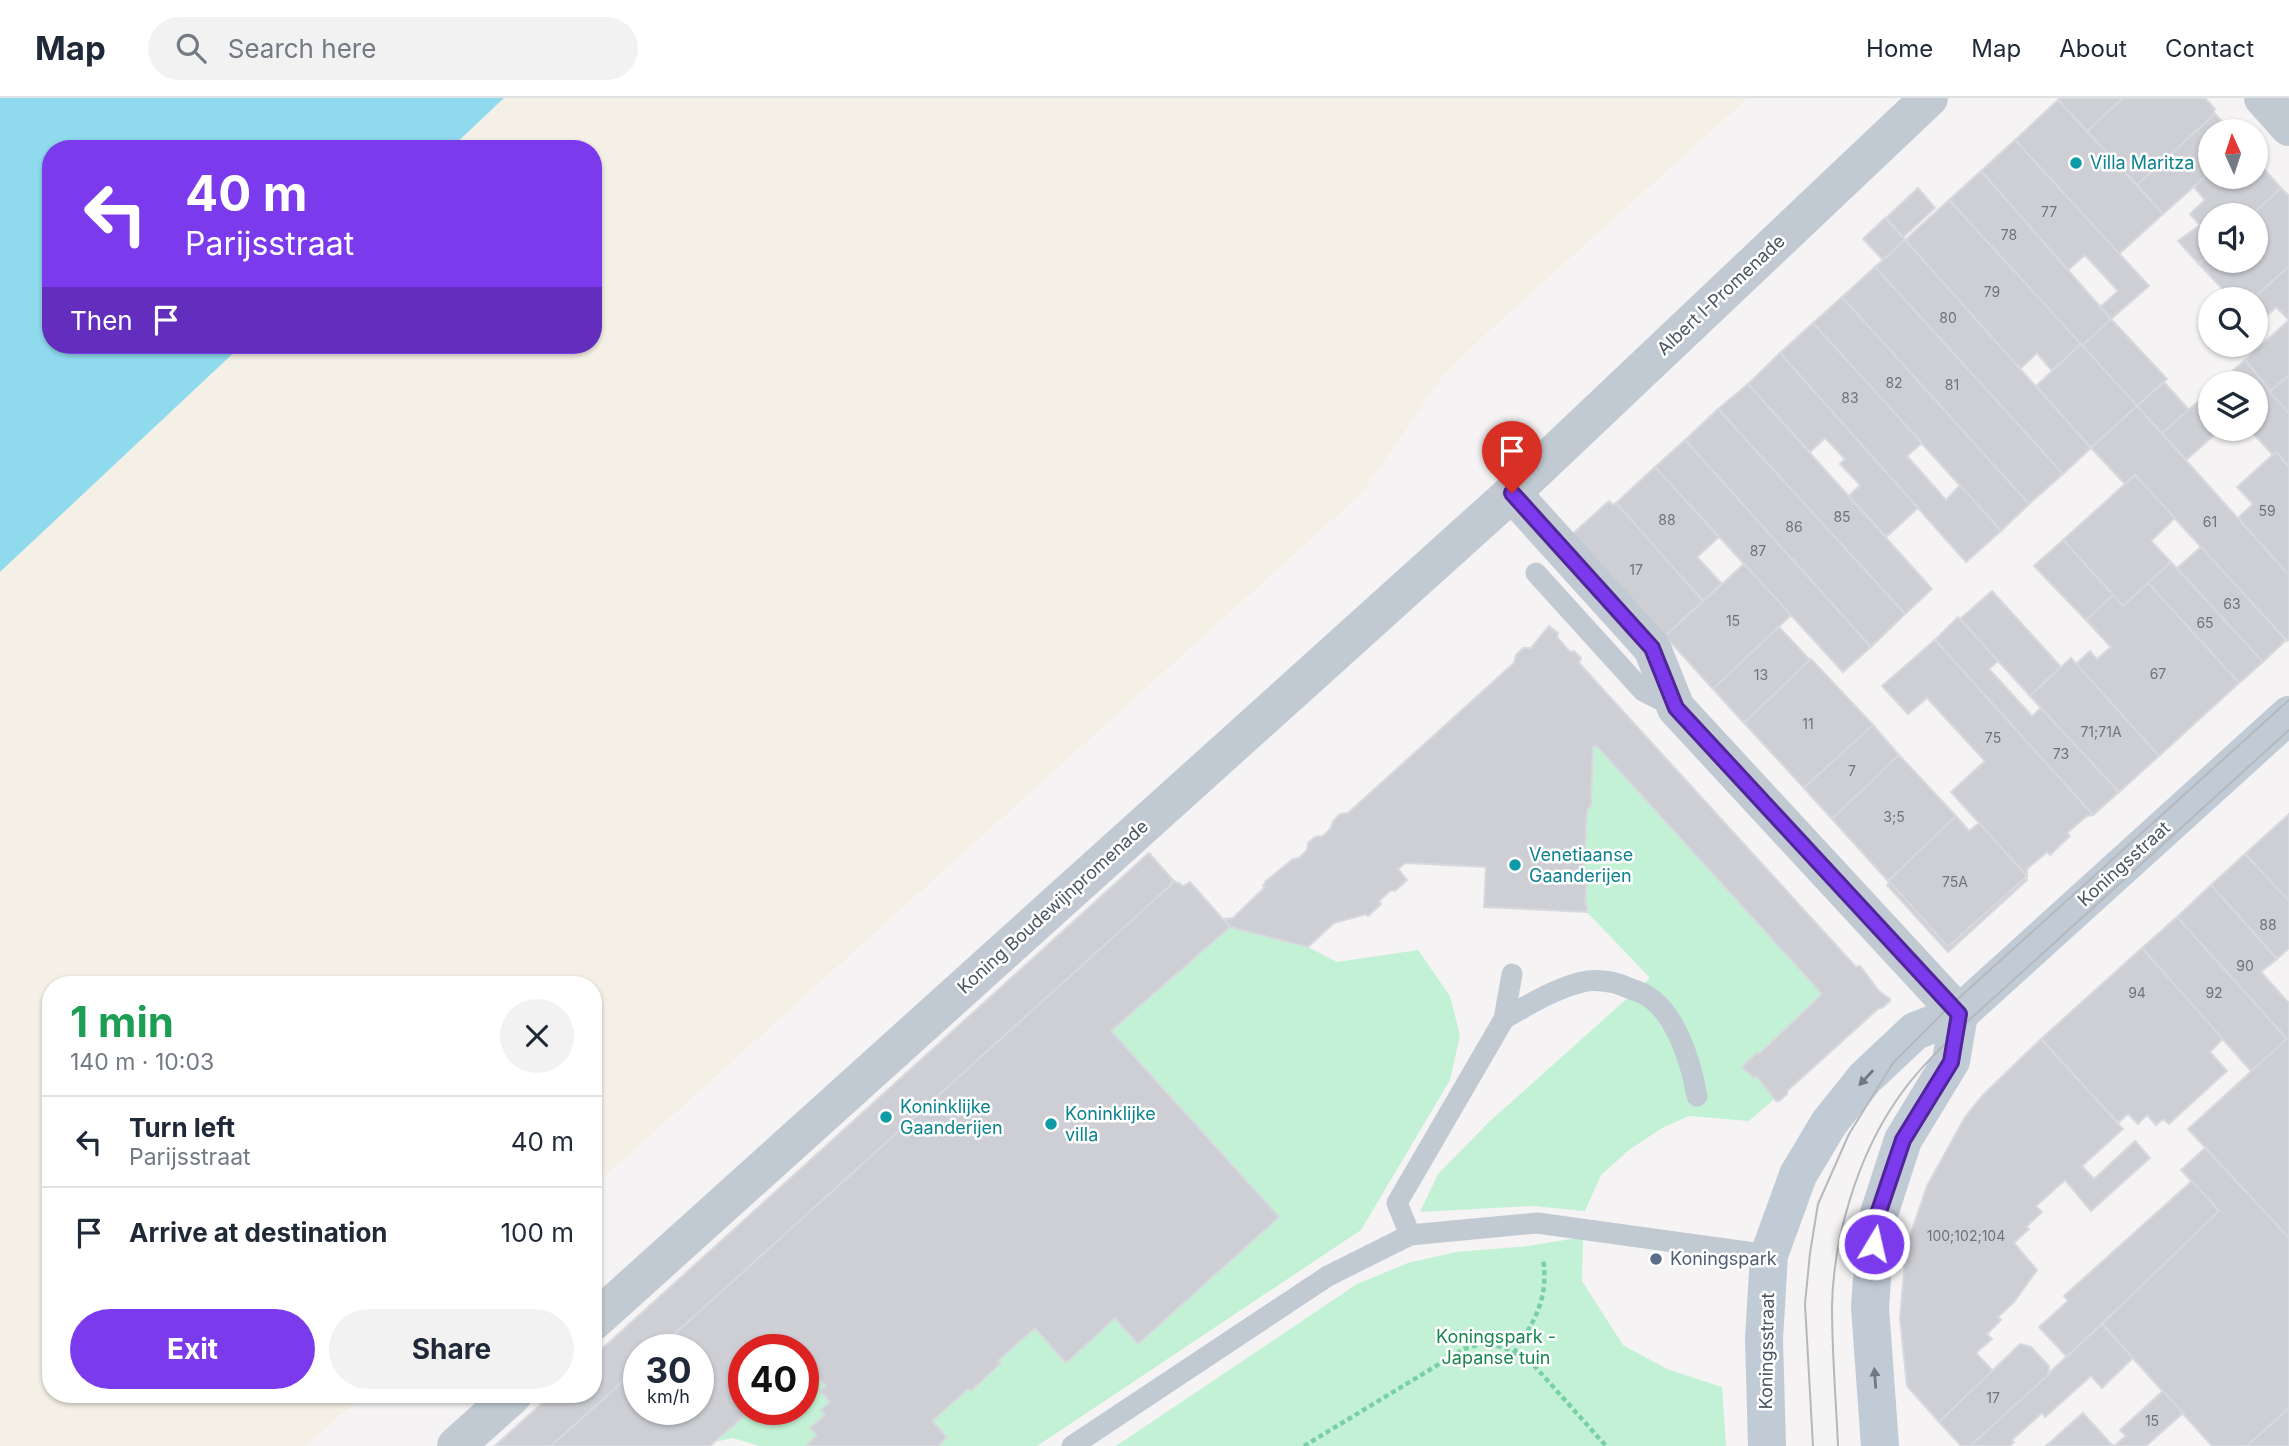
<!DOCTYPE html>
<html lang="en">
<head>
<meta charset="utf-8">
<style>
  :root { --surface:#fff; --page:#f2f2f3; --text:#1f2937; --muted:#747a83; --line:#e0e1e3; --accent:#7c3aed }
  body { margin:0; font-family:Inter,sans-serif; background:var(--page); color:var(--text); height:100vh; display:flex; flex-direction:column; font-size:26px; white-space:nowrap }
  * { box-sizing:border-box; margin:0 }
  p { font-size:23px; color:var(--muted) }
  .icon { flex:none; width:38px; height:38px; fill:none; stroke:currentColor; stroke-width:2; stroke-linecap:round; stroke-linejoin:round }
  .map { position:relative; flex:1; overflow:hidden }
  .sheet { position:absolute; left:42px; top:878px; width:560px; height:427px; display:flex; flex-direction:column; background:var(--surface); border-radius:28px; box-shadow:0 2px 5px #0004 }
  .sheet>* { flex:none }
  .hud { position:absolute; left:42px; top:42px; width:560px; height:214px; border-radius:28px; box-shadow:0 2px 5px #0004; background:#7c3aed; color:#fff; overflow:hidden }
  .needle { width:46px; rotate:357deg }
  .fabs { position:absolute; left:2198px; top:21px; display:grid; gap:14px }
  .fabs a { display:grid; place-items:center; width:70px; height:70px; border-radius:50%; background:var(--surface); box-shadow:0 2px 5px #0004; font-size:35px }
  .speed { position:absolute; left:623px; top:1236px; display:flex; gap:14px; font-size:35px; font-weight:700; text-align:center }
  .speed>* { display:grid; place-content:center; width:91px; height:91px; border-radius:50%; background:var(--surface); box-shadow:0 2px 5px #0004; line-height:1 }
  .speed small { font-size:18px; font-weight:400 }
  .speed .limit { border:10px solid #d22; background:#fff; color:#111 }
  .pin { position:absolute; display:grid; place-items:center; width:60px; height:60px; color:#fff; margin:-72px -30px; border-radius:50% 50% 50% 0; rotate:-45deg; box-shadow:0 0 7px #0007 }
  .pin .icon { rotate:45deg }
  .me { position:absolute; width:77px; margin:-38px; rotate:9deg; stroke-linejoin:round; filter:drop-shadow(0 0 5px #0008) }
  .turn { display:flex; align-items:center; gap:24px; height:147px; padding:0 28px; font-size:32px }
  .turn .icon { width:91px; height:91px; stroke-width:2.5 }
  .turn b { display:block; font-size:49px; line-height:60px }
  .then { display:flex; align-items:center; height:66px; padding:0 28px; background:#0003; gap:14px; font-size:26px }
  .round { display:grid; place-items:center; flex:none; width:74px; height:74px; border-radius:37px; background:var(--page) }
  .head { display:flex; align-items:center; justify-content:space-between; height:119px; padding:0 28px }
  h1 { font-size:42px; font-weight:700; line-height:52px; color:#1e9e55 }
  .button { display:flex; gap:14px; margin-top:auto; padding:14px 28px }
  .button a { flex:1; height:80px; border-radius:42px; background:var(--accent); color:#fff; font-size:28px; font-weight:700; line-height:80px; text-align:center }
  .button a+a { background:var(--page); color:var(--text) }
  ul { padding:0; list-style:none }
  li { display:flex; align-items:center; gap:21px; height:91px; padding:0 28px; border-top:2px solid var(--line) }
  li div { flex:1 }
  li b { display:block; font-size:26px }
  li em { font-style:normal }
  header { display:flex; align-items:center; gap:42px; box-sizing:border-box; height:98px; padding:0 35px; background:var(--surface); border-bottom:2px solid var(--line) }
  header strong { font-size:33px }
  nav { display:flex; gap:38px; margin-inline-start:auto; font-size:24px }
  .search { width:490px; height:63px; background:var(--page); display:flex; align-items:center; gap:18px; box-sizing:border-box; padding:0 24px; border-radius:38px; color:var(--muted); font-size:26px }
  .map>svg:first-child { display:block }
</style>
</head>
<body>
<header>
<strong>Map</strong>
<div class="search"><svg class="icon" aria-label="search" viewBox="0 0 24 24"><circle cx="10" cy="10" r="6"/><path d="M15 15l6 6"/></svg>Search here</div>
<nav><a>Home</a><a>Map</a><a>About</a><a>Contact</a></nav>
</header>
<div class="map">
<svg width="2289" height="1348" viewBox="0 0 2289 1348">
  <rect width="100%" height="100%" fill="#f5f3f3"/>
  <!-- green -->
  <g fill="#c3f1d5" fill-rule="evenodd">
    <polygon points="1597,648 1822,896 1759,956 1757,955 1742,968 1754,980 1756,978 1774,1001 1749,1023 1689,1018 1662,1030 1629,1052 1601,1077 1585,1113 1533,1108 1420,1114 1438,1076 1489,1024 1650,880 1587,814 1585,806 1588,773 1584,772 1587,712 1591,708 1593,649"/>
    <path d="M1149 755 1177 785 1179 783 1184 788 1190 784 1230 829 1308 849 1337 864 1418 852 1450 898 1460 937 1450 982 1361 1132 1037 1348H760L733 1340 696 1348H495L551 1297H593V1259ZM639 1251H698V1311H639ZM744 1251H803V1311H744Z"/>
    <polygon points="1583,1139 1582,1183 1623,1247 1667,1271 1722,1289 1726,1348 1116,1348 1357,1186 1408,1165 1456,1154 1528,1148"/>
  </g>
  <!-- sand -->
  <polygon fill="#f5f0e5" points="504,0 1748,0 1490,232 1443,278 1362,395 593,1089 593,887 51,887 51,1297 363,1297 306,1348 0,1348 0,474 242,247 593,247 593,51 450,51"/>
  <!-- water -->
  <polygon fill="#90daee" points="0,0 504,0 450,51 51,51 51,247 242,247 0,474"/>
  <!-- building -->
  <g fill="#cdcfd5" stroke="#d7d9de" stroke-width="2">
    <polygon points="2060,0 2123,0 2087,33 2058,2"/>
    <polygon points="2123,0 2205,0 2215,11 2213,14 2215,16 2137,87 2087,33"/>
    <polygon points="2058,2 2163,116 2119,156 2015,42"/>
    <polygon points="2215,16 2231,33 2210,33 2210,74 2163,116 2137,87"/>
    <polygon points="2015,42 2149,188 2111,221 2100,209 2118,193 2085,157 2068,172 1981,73"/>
    <polygon points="2256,62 2281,90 2252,117 2210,117 2210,155 2199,166 2178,143 2200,127 2190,116 2205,102 2194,89 2210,74 2210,79 2256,79"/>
    <polygon points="1981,73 2111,221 2082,248 1949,102"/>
    <polygon points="1918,90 1935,110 1903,139 1886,120"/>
    <polygon points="2281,90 2289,98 2289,168 2253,201 2232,201 2199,166 2210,155 2210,163 2256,163 2256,117 2252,117"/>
    <polygon points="1949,102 2081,246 2052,273 2037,255 2020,271 1905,142"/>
    <polygon points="1885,120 1905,142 1883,162 1863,141"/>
    <polygon points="1905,142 2091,350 2063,376 1875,169"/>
    <polygon points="2289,168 2289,222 2276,209 2256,228 2256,201 2253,201"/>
    <polygon points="1875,169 2063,376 2029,406 1842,199"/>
    <polygon points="1842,199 2029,406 2001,433 1813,225"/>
    <polygon points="2111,221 2167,281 2137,308 2082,248"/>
    <polygon points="2289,222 2289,277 2270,294 2245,262"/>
    <polygon points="1813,225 1922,345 1907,358 1946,402 1960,387 2001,433 1966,464 1780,255"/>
    <polygon points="2081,246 2137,308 2091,350 2036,288"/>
    <polygon points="1780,255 1918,410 1886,439 1849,398 1860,387 1840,366 1845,361 1825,340 1810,354 1748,286"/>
    <polygon points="2245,262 2289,315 2289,369 2276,354 2273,357 2249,331 2256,331 2256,285 2219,285"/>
    <polygon points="2289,277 2289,315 2270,294"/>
    <polygon points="2164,284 2189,312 2162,335 2137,308"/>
    <polygon points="1748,286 1932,491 1905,516 1718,311"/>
    <polygon points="2210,293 2210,331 2221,331 2186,362 2162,335"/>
    <polygon points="2137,308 2289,477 2289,541 2287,543 2135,377 2125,386 2091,350"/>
    <polygon points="1718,311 1905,516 1871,549 1685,342"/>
    <polygon points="1685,342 1871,549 1843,574 1655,369"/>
    <polygon points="2276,354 2289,369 2289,477 2238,420 2253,406 2237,389"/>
    <polygon points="1655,369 1719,439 1697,459 1722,486 1703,503 1616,405"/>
    <polygon points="2135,377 2175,420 2151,443 2171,464 2123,508 2063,442"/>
    <polygon points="1609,403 1613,407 1616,405 1703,503 1665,538 1568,440"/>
    <polygon points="2063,442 2113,497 2086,522 2034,468"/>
    <polygon points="2201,449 2286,542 2263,564 2177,470"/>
    <polygon points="2171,464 2263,564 2239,585 2148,485"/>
    <polygon points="1744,466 1791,517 1713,591 1665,538"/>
    <polygon points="2148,485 2239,585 2159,658 2076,566 2090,553 2097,561 2111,549 2086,522 2113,497 2123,508"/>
    <polygon points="1992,493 2061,569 2030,598 1960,521"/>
    <polygon points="1958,519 1998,563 1989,571 2032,618 2041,610 2119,694 2093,717 1935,542"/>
    <polygon points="1549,528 1558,535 1557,539 1570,554 1574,553 1581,560 1579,565 1856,869 1860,868 1879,893 1890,901 1890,903 1882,910 1879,910 1787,993 1787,996 1779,1003 1776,1003 1756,978 1754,980 1742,969 1757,955 1759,956 1822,896 1597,648 1593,649 1591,708 1587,712 1584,772 1588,772 1585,806 1587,806 1587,814 1484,809 1486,769 1405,765 1398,771 1407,782 1395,793 1391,792 1379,803 1381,806 1368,818 1366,816 1334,825 1308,849 1230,829 1224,821 1233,820 1265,789 1263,788 1266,783 1293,761 1299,760 1307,752 1308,745 1315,739 1323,738 1331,730 1333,723 1340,716 1348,715 1514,565 1516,557 1523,550 1531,550"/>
    <polygon points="1779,529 1810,562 1744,625 1713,591"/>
    <polygon points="1935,542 2093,717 2087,718 2067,735 2070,738 2050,757 2047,754 2027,771 2027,778 1951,694 1985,663 1927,600 1908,616 1882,588"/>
    <polygon points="2071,560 2159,658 2119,694 2030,598"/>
    <polygon points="1811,561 1873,627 1804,690 1744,625"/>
    <polygon points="1873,627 1899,657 1832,721 1804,690"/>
    <polygon points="1899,657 1956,718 1888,783 1832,721"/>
    <polygon points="2289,716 2289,803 2245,756"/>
    <polygon points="1956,718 1969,733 1979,725 2027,778 1948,849 1888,783"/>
    <polygon points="1149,755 1173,782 1171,787 658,1251 639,1251 639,1269 551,1348 495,1348 551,1297 593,1297 593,1259"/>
    <polygon points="2245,756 2289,803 2289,850 2277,861 2211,787"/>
    <polygon points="2025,780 2027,782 1948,854 1887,787 1890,784 1948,849"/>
    <polygon points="1173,782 1183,788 1190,784 1230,829 1111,933 1279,1119 1138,1246 1115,1220 1066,1265 1035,1230 998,1263 1001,1265 971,1293 968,1291 932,1323 947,1339 938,1348 806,1348 817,1337 810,1330 825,1317 821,1312 830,1304 820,1293 826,1288 805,1264 803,1265 803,1251 744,1251 744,1311 752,1311 710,1348 551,1348 639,1269 639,1311 698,1311 698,1251 658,1251 1171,787"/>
    <polygon points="2211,787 2277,861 2261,874 2289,905 2289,939 2287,941 2177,819"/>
    <polygon points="2177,819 2287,941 2251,973 2142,850"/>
    <polygon points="2142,850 2223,941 2210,954 2227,973 2169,1026 2163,1021 2156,1027 2147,1017 2138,1026 2128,1016 2118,1025 2041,941"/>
    <polygon points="2289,939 2289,1140 2188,1031"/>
    <polygon points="2041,941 2123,1031 2082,1068 2094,1081 2135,1043 2150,1060 2091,1113 2065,1082 2036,1108 2042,1114 2026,1129 2029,1131 2014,1145 2037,1172 2014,1204 1998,1219 2001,1222 1987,1236 1992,1241 1976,1255 1993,1273 1939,1324 1907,1288 1900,1221 1906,1150 1927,1088 1965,1019 1983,997"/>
    <polygon points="2205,1050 2289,1140 2289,1310 2247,1348 2212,1348 2102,1226 2219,1113 2181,1072"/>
    <polygon points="2192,1083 2219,1113 2067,1259 2039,1229 2068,1203 2064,1198"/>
    <polygon points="2102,1226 2133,1260 2102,1290 2091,1278 2045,1319 2042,1315 2012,1342 2014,1344 2010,1348 1970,1348"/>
    <polygon points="2020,1246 2031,1249 2049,1268 2048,1277 1970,1348 1961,1348 1939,1324"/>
    <polygon points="2163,1293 2183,1315 2146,1348 2114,1348 2126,1338 2120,1332"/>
    <polygon points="2289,1310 2289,1348 2247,1348"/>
    <polygon points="2083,1315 2113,1348 2046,1348"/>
  </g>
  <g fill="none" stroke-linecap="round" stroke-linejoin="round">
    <!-- path -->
    <g stroke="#7ad0a6" stroke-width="4.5" stroke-dasharray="5 3.5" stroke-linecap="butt">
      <path d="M1514 1255C1535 1222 1549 1201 1543 1160"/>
      <polyline points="1304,1348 1464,1251 1485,1245 1505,1250 1531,1264 1606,1348"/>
    </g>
    <!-- lane -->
    <g stroke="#c1cad2" stroke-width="21">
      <polyline points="1536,475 1643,593 1674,609"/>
      <path d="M1504 921C1528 907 1554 891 1582 884 1594 881 1612 883 1624 888 1630 891 1638 893 1644 896 1676 913 1691 965 1697 998"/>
      <polyline points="1410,1137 1397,1105 1504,921 1512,876"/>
      <polyline points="1072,1348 1328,1178 1410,1137 1537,1125 1769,1157"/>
    </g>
    <!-- street -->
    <g stroke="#c1cad2" stroke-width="38">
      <polyline points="2263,0 2289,29"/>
      <polyline points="1512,395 1652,550 1676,610 1959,916"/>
      <polyline points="593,1224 1512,395 1929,0"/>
      <polyline points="456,1348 513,1297"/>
    </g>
    <!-- secondary -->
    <g stroke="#c1cbd6" stroke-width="38">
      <polyline points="1767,1348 1764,1241 1769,1157 1798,1077 1829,1025 1865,980 1915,933 1959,916 2289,617"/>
      <polyline points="1880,1348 1870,1209 1876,1125 1903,1042 1951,963 1959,916"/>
    </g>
    <!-- tram -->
    <g stroke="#b5b8bd" stroke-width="2">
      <polyline points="1813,1348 1805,1206 1810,1155 1818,1106 1849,1036 1893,965 1950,908 2289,602"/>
      <path d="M1838 1348C1836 1302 1832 1256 1832 1209 1833 1141 1857 1060 1896 1003 1916 973 1942 949 1967 924L2289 632"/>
    </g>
  </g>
  <!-- one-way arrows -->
  <defs><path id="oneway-solid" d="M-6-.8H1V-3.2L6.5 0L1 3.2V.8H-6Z" transform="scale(1.75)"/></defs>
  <g fill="#6e7984">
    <use href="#oneway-solid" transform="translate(1866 980) rotate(133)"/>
    <use href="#oneway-solid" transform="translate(1875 1280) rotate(-94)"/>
  </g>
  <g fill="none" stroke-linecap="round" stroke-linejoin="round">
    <!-- route casing -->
    <g stroke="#51269a" stroke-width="18">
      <polyline id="route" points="1512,395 1652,550 1676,610 1959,916 1951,964 1903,1042 1875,1125 1874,1146"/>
    </g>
    <!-- route -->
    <use href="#route" stroke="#7c3aed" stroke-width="12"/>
  </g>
  <!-- markers -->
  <g fill="#0f9aa8" stroke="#fff" stroke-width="2.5">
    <circle cx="2076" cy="65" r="7"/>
    <circle cx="1515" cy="767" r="7"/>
    <circle cx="886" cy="1019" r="7"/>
    <circle cx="1051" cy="1026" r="7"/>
  </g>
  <circle fill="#5c6f8a" stroke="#fff" stroke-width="2.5" cx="1656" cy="1161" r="7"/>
  <g text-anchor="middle" stroke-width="5" stroke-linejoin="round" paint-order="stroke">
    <!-- number labels -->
    <g font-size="14" fill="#6b747e">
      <text x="2049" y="119">77</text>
      <text x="2009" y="142">78</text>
      <text x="1992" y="199">79</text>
      <text x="1948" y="225">80</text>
      <text x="1894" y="290">82</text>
      <text x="1952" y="292">81</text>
      <text x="1850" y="305">83</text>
      <text x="2267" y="418">59</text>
      <text x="1842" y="424">85</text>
      <text x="1667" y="427">88</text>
      <text x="2210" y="429">61</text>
      <text x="1794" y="434">86</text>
      <text x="1758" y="458">87</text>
      <text x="1636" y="477">17</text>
      <text x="2232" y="511">63</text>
      <text x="1733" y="528">15</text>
      <text x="2205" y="530">65</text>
      <text x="2158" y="581">67</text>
      <text x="1761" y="582">13</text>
      <text x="1808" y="631">11</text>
      <text x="2101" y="639">71;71A</text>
      <text x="1993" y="645">75</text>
      <text x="2061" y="661">73</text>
      <text x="1852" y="678">7</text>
      <text x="1894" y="724">3;5</text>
      <text x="1955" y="789">75A</text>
      <text x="2268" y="832">88</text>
      <text x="2245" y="873">90</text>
      <text x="2137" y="900">94</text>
      <text x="2214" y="900">92</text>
      <text x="1966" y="1143">100;102;104</text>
      <text x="1993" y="1305">17</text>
      <text x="2152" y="1328">15</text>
    </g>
    <!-- culture labels -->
    <g font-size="18" fill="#0d838f" stroke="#fff" text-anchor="start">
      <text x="2090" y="71">Villa Maritza</text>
      <text x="1529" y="763">Venetiaanse<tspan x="1529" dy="21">Gaanderijen</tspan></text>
      <text x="900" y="1015">Koninklijke<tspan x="900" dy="21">Gaanderijen</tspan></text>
      <text x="1065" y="1022">Koninklijke<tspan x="1065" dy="21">villa</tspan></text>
    </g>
    <!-- street labels -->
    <g font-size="18" fill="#4a5661" stroke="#fff">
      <text transform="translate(1721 197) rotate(-43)" y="6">Albert I-Promenade</text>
      <text transform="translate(2124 766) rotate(-42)" y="6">Koningsstraat</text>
      <text transform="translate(1053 809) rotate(-42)" y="6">Koning Boudewijnpromenade</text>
      <text transform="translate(1767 1253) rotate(-89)" y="6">Koningsstraat</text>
    </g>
    <!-- service labels -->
    <g font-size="18" fill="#4e5e75" stroke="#fff" text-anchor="start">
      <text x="1670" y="1167">Koningspark</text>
    </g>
    <!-- park labels -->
    <g font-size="18" fill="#17864f" stroke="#fff">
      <text x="1496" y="1245">Koningspark -<tspan x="1496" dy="21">Japanse tuin</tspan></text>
    </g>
  </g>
</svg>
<div class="fabs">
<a><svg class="needle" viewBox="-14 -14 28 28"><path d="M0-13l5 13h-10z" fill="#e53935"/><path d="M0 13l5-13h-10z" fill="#747a83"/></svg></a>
<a><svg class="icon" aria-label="sound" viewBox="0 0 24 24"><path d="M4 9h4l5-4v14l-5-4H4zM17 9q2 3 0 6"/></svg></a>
<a><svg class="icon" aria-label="search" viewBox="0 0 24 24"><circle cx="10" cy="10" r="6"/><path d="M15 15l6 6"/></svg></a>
<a><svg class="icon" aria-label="layers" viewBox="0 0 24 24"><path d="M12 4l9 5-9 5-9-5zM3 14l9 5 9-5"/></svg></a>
</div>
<div class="speed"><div>30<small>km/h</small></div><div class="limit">40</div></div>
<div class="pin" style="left:1512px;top:395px;background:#d93025"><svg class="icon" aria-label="arrive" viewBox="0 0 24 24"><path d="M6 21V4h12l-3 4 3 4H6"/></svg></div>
<svg class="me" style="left:1874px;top:1146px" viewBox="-20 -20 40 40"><circle r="17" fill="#7c3aed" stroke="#fff" stroke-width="3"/><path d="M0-11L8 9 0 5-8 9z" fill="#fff"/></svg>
<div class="hud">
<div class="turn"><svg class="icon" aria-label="left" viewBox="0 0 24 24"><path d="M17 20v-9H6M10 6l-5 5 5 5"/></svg><div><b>40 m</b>Parijsstraat</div></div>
<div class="then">Then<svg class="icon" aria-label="arrive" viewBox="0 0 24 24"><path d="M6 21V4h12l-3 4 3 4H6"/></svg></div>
</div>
<section class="sheet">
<div class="head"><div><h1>1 min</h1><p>140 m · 10:03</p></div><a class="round"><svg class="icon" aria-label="close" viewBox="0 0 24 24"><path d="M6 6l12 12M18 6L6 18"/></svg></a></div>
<ul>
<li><svg class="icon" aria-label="left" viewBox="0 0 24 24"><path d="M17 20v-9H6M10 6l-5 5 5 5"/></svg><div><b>Turn left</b><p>Parijsstraat</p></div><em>40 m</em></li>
<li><svg class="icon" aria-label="arrive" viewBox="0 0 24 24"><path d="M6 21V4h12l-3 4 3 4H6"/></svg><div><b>Arrive at destination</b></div><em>100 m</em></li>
</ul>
<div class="button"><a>Exit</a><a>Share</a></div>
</section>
</div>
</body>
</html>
